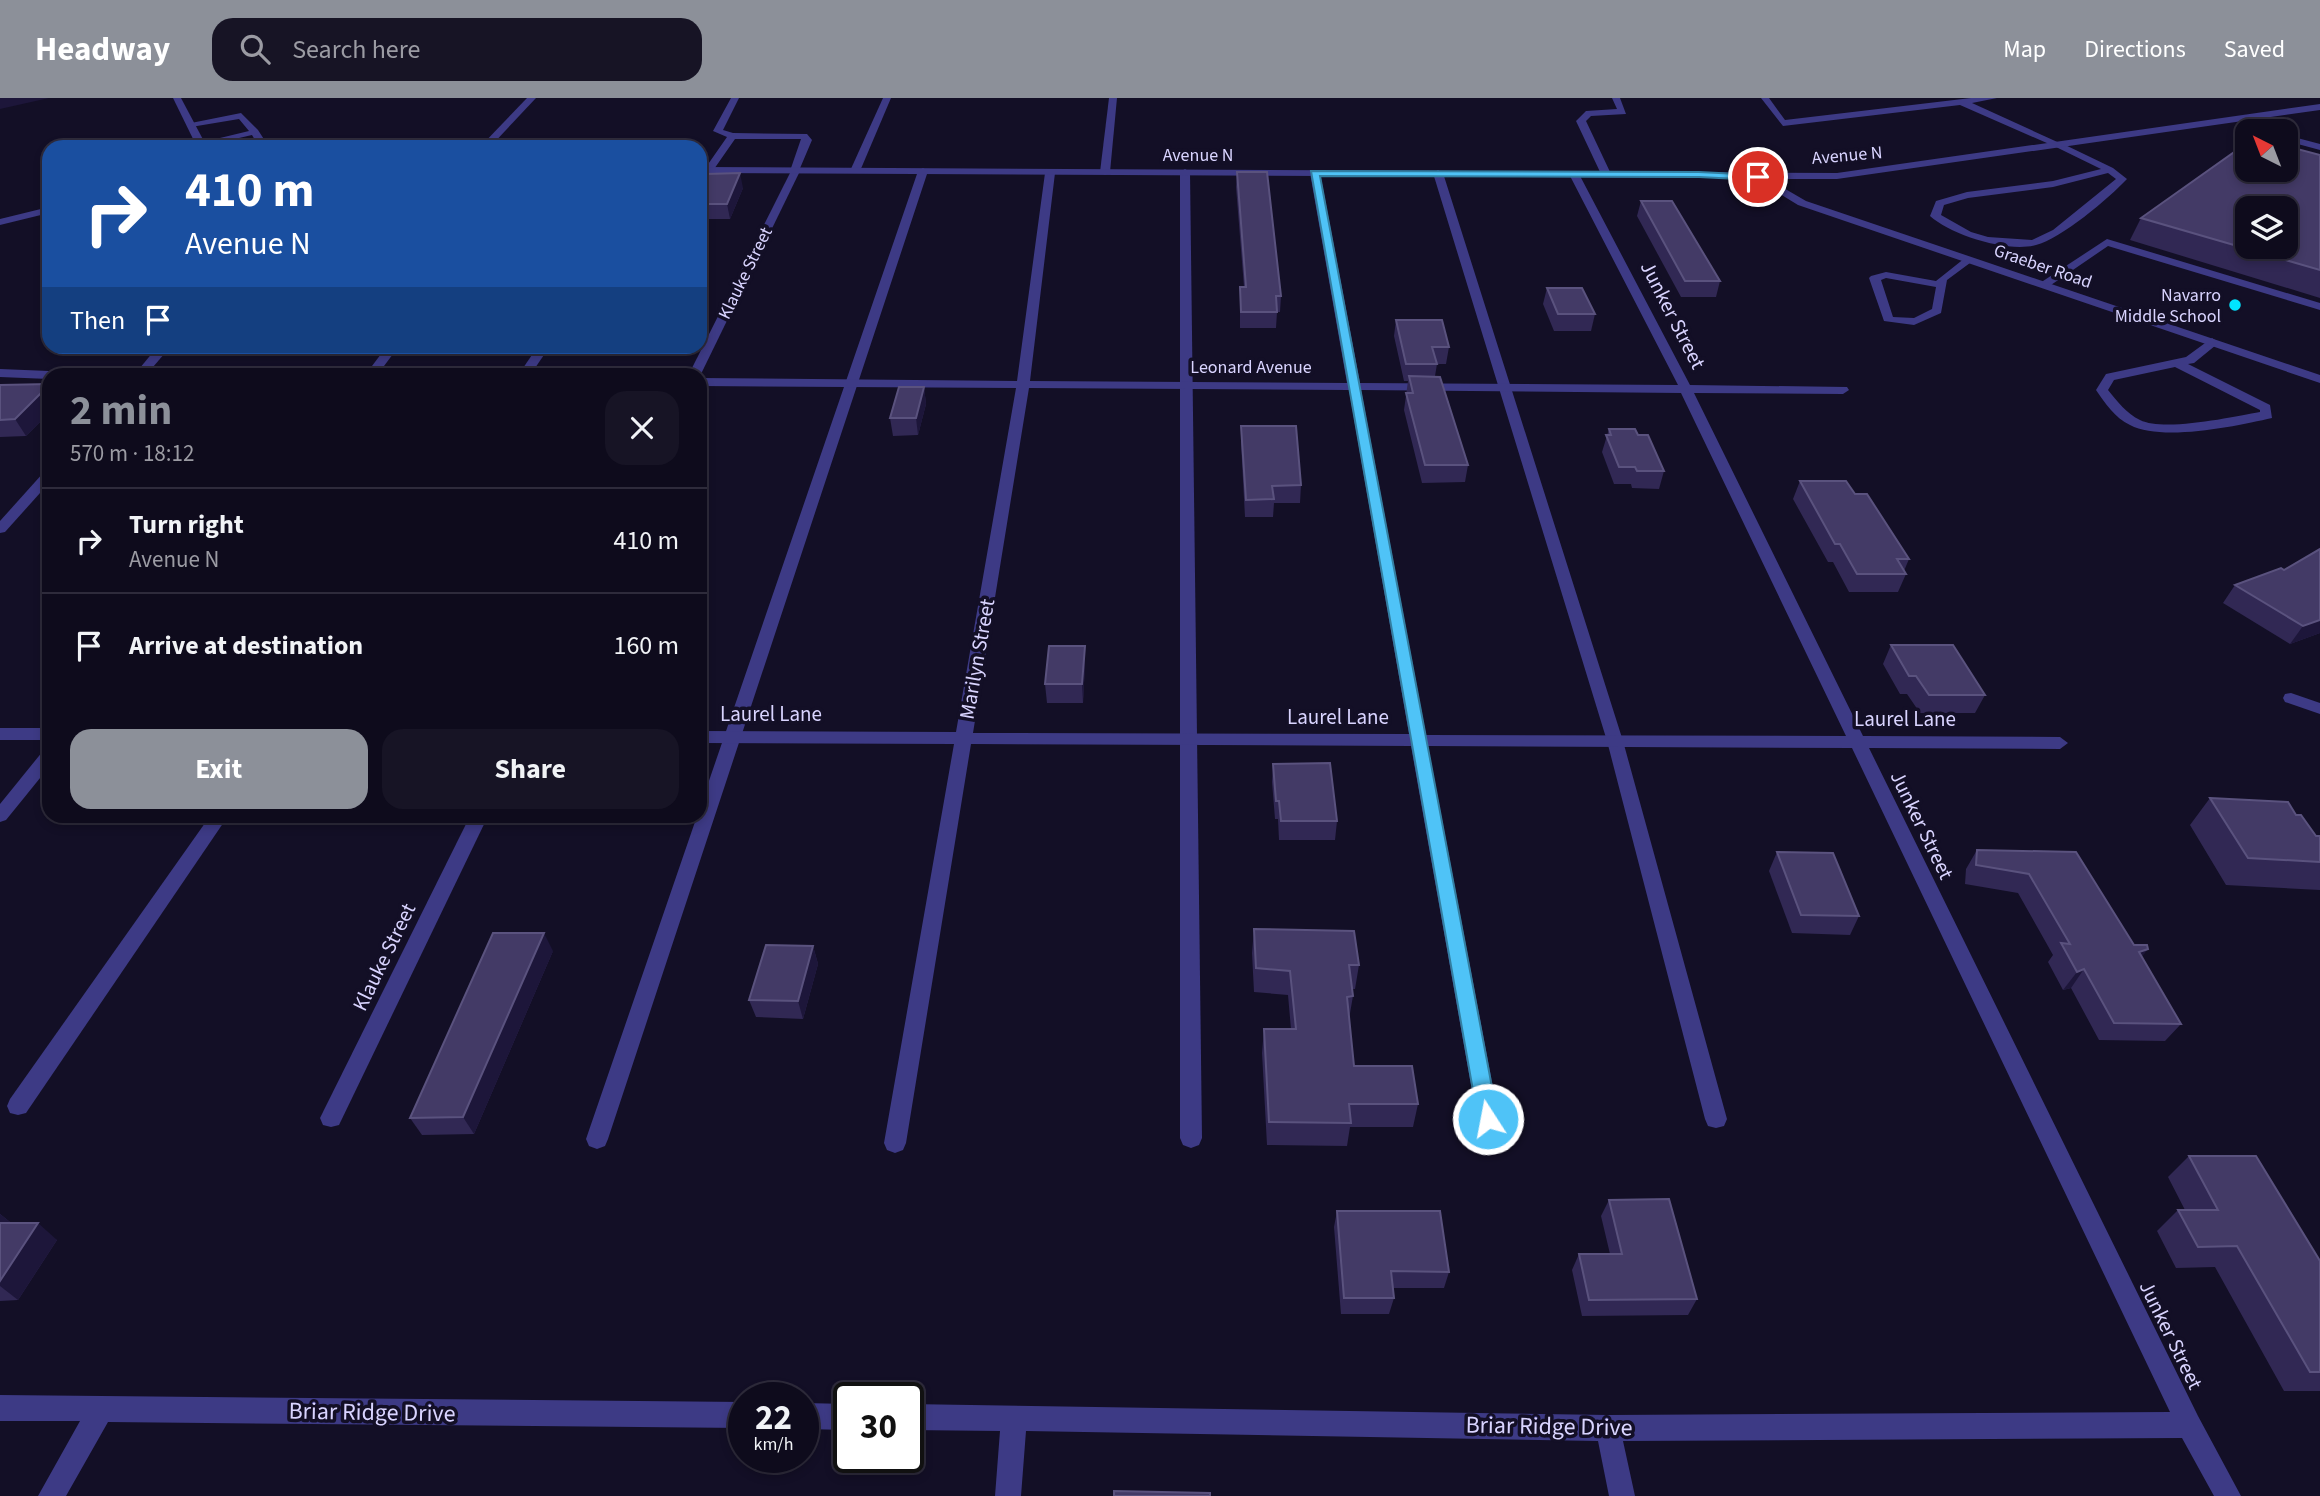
<!DOCTYPE html>
<html lang="en">
<head>
<meta charset="utf-8">
<style>
  :root { --surface:#0e0b1c; --page:#171425; --text:#f1f3f6; --muted:#9b9ba3; --line:#2e2b3b; --accent:#8c9099 }
  body { margin:0; font-family:"Source Sans 3",sans-serif; background:var(--page); color:var(--text); height:100vh; display:flex; flex-direction:column; font-size:26px; white-space:nowrap }
  * { box-sizing:border-box; margin:0 }
  p { font-size:23px; color:var(--muted) }
  .icon { flex:none; width:38px; height:38px; fill:none; stroke:currentColor; stroke-width:2; stroke-linecap:round; stroke-linejoin:round }
  .map { position:relative; flex:1; overflow:hidden }
  .drawer { position:absolute; left:42px; top:270px; width:665px; height:455px; display:flex; flex-direction:column; background:var(--surface); border-radius:21px; box-shadow:0 4px 10px #0003,0 0 0 2px var(--line) }
  .drawer>* { flex:none }
  .guide { position:absolute; left:42px; top:42px; width:665px; height:214px; border-radius:21px; box-shadow:0 4px 10px #0003,0 0 0 2px var(--line); background:#1a4fa0; color:#fff; overflow:hidden }
  .needle { width:46px; rotate:318deg }
  .fabs { position:absolute; left:2235px; top:21px; display:grid; gap:14px }
  .fabs a { display:grid; place-items:center; width:63px; height:63px; border-radius:14px; background:var(--surface); box-shadow:0 4px 10px #0003,0 0 0 2px var(--line); font-size:35px }
  .speed { position:absolute; left:728px; top:1284px; display:flex; gap:14px; font-size:35px; font-weight:700; text-align:center }
  .speed>* { display:grid; place-content:center; width:91px; height:91px; border-radius:50%; background:var(--surface); box-shadow:0 4px 10px #0003,0 0 0 2px var(--line); line-height:1 }
  .speed small { font-size:18px; font-weight:400 }
  .speed .limit { border:4px solid #111; border-radius:10px; background:#fff; color:#111 }
  .pin { position:absolute; display:grid; place-items:center; width:60px; height:60px; color:#fff; margin:-30px; border:4px solid #fff; border-radius:50%; box-shadow:0 2px 7px #0007 }
  .me { position:absolute; width:77px; margin:-38px; rotate:349deg; stroke-linejoin:round; filter:drop-shadow(0 0 5px #0008) }
  .turn { display:flex; align-items:center; gap:24px; height:147px; padding:0 28px; font-size:32px }
  .turn .icon { width:91px; height:91px; stroke-width:2.5 }
  .turn b { display:block; font-size:49px; line-height:60px }
  .then { display:flex; align-items:center; height:66px; padding:0 28px; background:#0003; gap:14px; font-size:26px }
  .round { display:grid; place-items:center; flex:none; width:74px; height:74px; border-radius:21px; background:var(--page) }
  .summary { display:flex; align-items:center; justify-content:space-between; height:119px; padding:0 28px }
  h1 { font-size:42px; font-weight:700; line-height:52px; color:var(--accent) }
  .button { display:flex; gap:14px; margin-top:auto; padding:14px 28px }
  .button a { flex:1; height:80px; border-radius:21px; background:var(--accent); color:#fff; font-size:28px; font-weight:700; line-height:80px; text-align:center }
  .button a+a { background:var(--page); color:var(--text) }
  ul { padding:0; list-style:none }
  li { display:flex; align-items:center; gap:21px; height:105px; padding:0 28px; border-top:2px solid var(--line) }
  li div { flex:1 }
  li b { display:block; font-size:26px }
  li em { font-style:normal }
  header { display:flex; align-items:center; gap:42px; box-sizing:border-box; height:98px; padding:0 35px; background:var(--accent); color:#fff }
  header strong { font-size:33px }
  nav { display:flex; gap:38px; margin-inline-start:auto; font-size:24px }
  .search { width:490px; height:63px; background:var(--page); display:flex; align-items:center; gap:18px; box-sizing:border-box; padding:0 24px; border-radius:21px; color:var(--muted); font-size:26px }
  .map>svg:first-child { display:block }
</style>
</head>
<body>
<header>
<strong>Headway</strong>
<div class="search"><svg class="icon" aria-label="search" viewBox="0 0 24 24"><circle cx="10" cy="10" r="6"/><path d="M15 15l6 6"/></svg>Search here</div>
<nav><a>Map</a><a>Directions</a><a>Saved</a></nav>
</header>
<div class="map">
<svg width="2320" height="1398" viewBox="0 0 2320 1398">
  <rect width="100%" height="100%" fill="#130f26"/>
  <g fill="none" stroke-linecap="round" stroke-linejoin="round">
    <!-- service -->
    <g fill="#3d3a85" fill-rule="evenodd">
      <polygon points="731,0 739,0 723,32 733,35 807,36 812,42 798,75 790,73 801,41 735,41 712,74 706,74 704,72 727,39 713,33"/>
      <polygon points="1612,0 1620,0 1626,16 1591,18 1586,23 1611,76 1606,79 1601,76 1576,23 1586,13 1617,11"/>
      <polygon points="241,15 258,32 269,49 259,49 252,37 200,49 195,46 249,33 239,21 191,29 186,26"/>
      <polygon points="2243,17 2249,17 2278,33 2266,33 2243,21"/>
      <polygon points="2286,37 2320,46 2320,52 2294,45 2304,60 2320,63 2320,69 2298,64 2286,46"/>
      <path d="M2059 44 2113 70 2127 81C2109 100 2061 141 2036 147 2008 155 1951 137 1930 118L1936 103 1967 94 2053 83 2101 71 2056 49V45ZM2108 75 2116 81 2053 132 2032 142 1988 139 1971 134 1941 117 1944 107 1968 100 2053 89Z"/>
      <polygon points="923,70 928,73 608,1041 605,1048 597,1051 589,1048 586,1041 697,718 700,718 700,709 918,73"/>
      <polygon points="1185,71 1190,74 1202,1040 1199,1047 1191,1050 1183,1047 1180,1040 1180,74"/>
      <polygon points="1438,72 1443,75 1623,643 1727,1021 1724,1028 1716,1030 1708,1028 1705,1021 1607,643 1433,75"/>
      <polygon points="2107,141 2320,205 2320,212 2108,148 2048,189 2040,189 2040,185"/>
      <path d="M1965 160 1974 162 1947 182 1941 215 1914 227 1884 223 1869 180 1871 178 1886 174 1936 183ZM1886 180 1936 189 1932 211 1914 220 1893 219 1881 182Z"/>
      <path d="M2212 240 2218 244 2216 247 2194 265 2188 266 2270 307 2272 320C2237 328 2162 344 2130 327 2115 320 2105 305 2096 292L2106 276 2186 259ZM2175 269 2260 312V314C2232 319 2164 334 2140 322 2127 316 2117 303 2108 292L2114 282Z"/>
      <polygon points="158,248 171,248 147,276 135,276"/>
      <polygon points="538,248 550,248 531,276 519,276"/>
      <polygon points="49,373 49,385 5,434 0,435 0,423 44,374"/>
      <polygon points="210,718 228,718 26,1015 18,1017 10,1015 7,1008 10,1001"/>
    </g>
    <!-- minor -->
    <g fill="#3d3a85" fill-rule="evenodd">
      <polygon points="527,0 536,0 490,49 480,49"/>
      <polygon points="883,0 891,0 860,73 852,75 850,73"/>
      <polygon points="1109,0 1117,0 1110,74 1105,77 1100,74"/>
      <polygon points="1761,0 1769,0 1785,22 1971,0 1997,0 1972,5 2064,47 2056,49 1960,7 1783,28"/>
      <polygon points="792,71 800,73 701,276 689,276"/>
      <path d="M1050 72 1055 75 1030 283 1347 285 1310 75 1315 72 1320 75 1360 285 1678 287 1569 76 1574 73 1579 76 1690 287 1847 289 1849 292 1843 296 1694 295 1863 638 2060 639 2068 645 2060 651 1869 650 2198 1318 2241 1398H2214L2182 1340 1623 1343 1635 1398H1609L1598 1343 1026 1333 1021 1398H995L1000 1333 908 1332V1306L1608 1317 2170 1314 1852 650 1428 648 1499 1021 1496 1028 1488 1030 1480 1028 1477 1021 1411 648 971 646 906 1045 903 1052 895 1055 887 1052 884 1045 954 646 700 645V633L956 634 1016 290 700 288V280L1017 283 1045 75ZM1029 290 1349 292 1409 636 973 635ZM1361 292 1681 295 1846 638 1426 637Z"/>
      <polygon points="0,271 49,273 55,276 49,276 49,281 0,279"/>
      <polygon points="2291,595 2320,605 2320,616 2285,604 2283,600 2285,596"/>
      <rect x="0" y="630" width="49" height="12"/>
      <polygon points="470,718 488,718 339,1027 331,1029 323,1027 320,1020"/>
      <polygon points="0,1297 744,1304 744,1330 108,1324 66,1398 38,1398 80,1323 0,1323"/>
      <polygon points="803,1305 849,1306 849,1332 803,1331"/>
    </g>
    <!-- tertiary -->
    <g fill="#3d3a85" fill-rule="evenodd">
      <polygon points="173,0 181,0 207,49 197,49"/>
      <polygon points="2320,6 2320,12 1837,81 1768,81 1806,103 2320,277 2320,285 1798,107 1754,80 700,75 700,69 1837,75"/>
      <polygon points="49,109 49,115 0,127 0,121"/>
      <polygon points="387,248 399,248 378,276 366,276"/>
      <polygon points="49,651 49,669 6,722 0,724 0,706 43,653"/>
    </g>
  </g>
  <!-- wall -->
  <g fill="#312854">
    <polygon points="2320,57 2320,200 2130,142 2141,120"/>
    <polygon points="1237,74 1281,198 1280,214 1277,214 1276,230 1240,230 1240,189 1244,189 1236,89"/>
    <polygon points="700,85 743,90 730,121 700,121"/>
    <polygon points="1641,103 1720,183 1716,199 1681,199 1637,118"/>
    <polygon points="1547,190 1595,216 1591,233 1554,233 1543,206"/>
    <polygon points="1396,222 1449,249 1446,266 1437,266 1435,278 1468,367 1465,384 1422,385 1404,312 1408,283 1404,283 1394,238"/>
    <polygon points="49,286 49,315 26,338 0,339 0,287"/>
    <polygon points="924,289 926,306 918,337 893,338 890,320"/>
    <polygon points="1241,328 1301,387 1300,405 1274,405 1273,419 1245,419 1241,345"/>
    <polygon points="1609,331 1638,337 1664,373 1659,391 1632,390 1631,386 1614,386 1602,354"/>
    <polygon points="1800,383 1855,396 1909,461 1904,473 1906,476 1898,494 1849,494 1833,464 1828,464 1793,401"/>
    <polygon points="2235,487 2320,535 2290,546 2223,505"/>
    <polygon points="1891,547 1985,597 1975,615 1920,615 1907,596 1900,596 1883,566"/>
    <polygon points="1085,548 1085,566 1083,605 1047,605 1045,586"/>
    <polygon points="1273,666 1337,723 1335,742 1279,742 1278,721 1275,721 1272,684"/>
    <polygon points="2210,700 2296,717 2316,738 2320,738 2320,792 2226,787 2190,727"/>
    <polygon points="1977,752 2076,754 2134,847 2148,851 2141,859 2181,926 2165,943 2099,942 2071,890 2063,892 2048,864 2053,857 2018,795 1965,786 1966,771"/>
    <polygon points="1777,754 1859,818 1850,837 1792,835 1769,773"/>
    <polygon points="1254,831 1359,867 1355,891 1352,891 1353,898 1349,921 1354,968 1418,1006 1413,1029 1350,1029 1347,1048 1267,1047 1262,955 1264,931 1291,931 1288,897 1254,894 1252,855"/>
    <polygon points="813,848 818,866 803,921 756,919 749,902"/>
    <polygon points="553,853 474,1036 422,1037 410,1020"/>
    <polygon points="2189,1058 2320,1163 2320,1293 2284,1293 2215,1169 2176,1170 2157,1133 2178,1112 2185,1112 2168,1079"/>
    <polygon points="1609,1102 1697,1201 1688,1217 1582,1218 1572,1172 1579,1156 1610,1156 1601,1118"/>
    <polygon points="1337,1113 1449,1174 1444,1190 1392,1190 1394,1200 1389,1216 1341,1216 1334,1129"/>
    <polygon points="0,1116 10,1124 10,1125 57,1142 18,1202 0,1203"/>
  </g>
  <!-- shaded-wall -->
  <g fill="#1d163a">
    <polygon points="0,0 49,0 0,11"/>
    <polygon points="740,75 743,90 730,121 727,106"/>
    <polygon points="49,287 49,315 26,338 15,321"/>
    <polygon points="924,289 926,306 918,337 916,320"/>
    <polygon points="2320,522 2320,535 2290,546 2303,528"/>
    <polygon points="1085,548 1085,566 1083,605 1082,586"/>
    <polygon points="544,835 553,853 474,1036 463,1019"/>
    <polygon points="813,848 818,866 803,921 798,903"/>
    <polygon points="2148,851 2133,869 2139,854"/>
    <polygon points="2084,871 2071,890 2063,892 2077,874"/>
    <polygon points="0,1116 10,1124 0,1140"/>
    <polygon points="38,1125 57,1142 18,1202 0,1188 0,1183"/>
  </g>
  <!-- building -->
  <g fill="#433a66" stroke="#5a527e" stroke-width="2" fill-rule="evenodd">
    <path d="M2247 45V72H2286V48L2320 57V172L2141 120ZM2247 110H2286V149H2247Z"/>
    <polygon points="1237,74 1267,74 1281,198 1276,198 1277,214 1241,214 1240,189 1246,189"/>
    <polygon points="740,75 727,106 700,106 700,85 706,76"/>
    <polygon points="1641,103 1672,103 1720,183 1685,183"/>
    <polygon points="1547,190 1582,190 1595,216 1558,216"/>
    <polygon points="1396,222 1442,222 1449,249 1432,249 1437,266 1406,266"/>
    <polygon points="1409,278 1440,279 1468,367 1425,367 1406,295 1413,295"/>
    <polygon points="49,286 49,287 15,321 0,322 0,287"/>
    <polygon points="899,289 924,289 916,320 890,320"/>
    <polygon points="1241,328 1296,328 1301,387 1272,388 1274,401 1246,402"/>
    <polygon points="1609,331 1635,331 1638,337 1648,337 1664,373 1637,373 1635,369 1619,369 1606,337 1611,337"/>
    <polygon points="1800,383 1846,383 1855,396 1867,396 1909,461 1897,461 1906,476 1857,476 1840,446 1835,446"/>
    <polygon points="2320,451 2320,522 2303,528 2235,487 2281,470 2284,472"/>
    <polygon points="1891,547 1953,547 1985,597 1929,597 1916,578 1909,578"/>
    <polygon points="1049,548 1085,548 1082,586 1045,586"/>
    <polygon points="1330,665 1337,723 1281,723 1279,703 1276,703 1273,666"/>
    <polygon points="2210,700 2288,704 2296,717 2301,717 2316,738 2320,738 2320,764 2248,760"/>
    <polygon points="1977,752 2076,754 2134,847 2147,847 2148,851 2139,854 2181,926 2114,925 2084,871 2077,874 2061,845 2070,846 2029,776 1976,767"/>
    <polygon points="1777,754 1833,755 1859,818 1801,817"/>
    <polygon points="1254,831 1354,833 1359,867 1349,867 1353,898 1347,899 1354,968 1412,968 1418,1006 1349,1006 1351,1025 1269,1024 1264,931 1296,931 1290,873 1256,870"/>
    <polygon points="493,835 544,835 463,1019 410,1020"/>
    <polygon points="766,847 813,848 798,903 749,902"/>
    <polygon points="2189,1058 2256,1058 2320,1163 2320,1274 2310,1274 2237,1148 2198,1149 2178,1112 2218,1112"/>
    <polygon points="1669,1101 1697,1201 1589,1202 1579,1156 1622,1156 1609,1102"/>
    <polygon points="1337,1113 1440,1113 1449,1174 1391,1173 1394,1200 1344,1200"/>
    <polygon points="0,1125 38,1125 0,1183"/>
    <polygon points="1114,1393 1210,1395 1210,1398 1114,1398"/>
  </g>
  <!-- route -->
  <polygon fill="#4fc3f7" stroke="#337fa1" stroke-width="2" points="1311,73 1699,74 1758,77 1762,79 1758,82 1699,79 1320,78 1498,1021 1495,1027 1488,1029 1481,1027 1478,1021"/>
  <!-- markers -->
  <circle fill="#00e5ff" stroke="#130f26" stroke-width="2.5" cx="2235" cy="207" r="7"/>
  <g text-anchor="middle" stroke-width="7" stroke-linejoin="round" paint-order="stroke">
    <!-- far-street labels -->
    <g font-size="18" fill="#d9d4ff" stroke="#130f26">
      <text x="1198" y="63">Avenue N</text>
      <text transform="translate(1847 57) rotate(-5)" y="6">Avenue N</text>
      <text transform="translate(2043 168) rotate(19)" y="6">Graeber Road</text>
      <text transform="translate(745 175) rotate(-64)" y="6">Klauke Street</text>
      <text x="1251" y="275">Leonard Avenue</text>
    </g>
    <!-- far-poi labels -->
    <g font-size="18" fill="#d9d4ff" stroke="#130f26" text-anchor="end">
      <text x="2221" y="203">Navarro<tspan x="2221" dy="21">Middle School</tspan></text>
    </g>
    <!-- street labels -->
    <g font-size="21" fill="#d9d4ff" stroke="#130f26">
      <text transform="translate(1673 217) rotate(63)" y="7">Junker Street</text>
      <text transform="translate(977 561) rotate(-80)" y="7">Marilyn Street</text>
      <text x="771" y="623">Laurel Lane</text>
      <text x="1338" y="626">Laurel Lane</text>
      <text x="1905" y="628">Laurel Lane</text>
      <text transform="translate(1922 727) rotate(64)" y="7">Junker Street</text>
      <text transform="translate(384 859) rotate(-64)" y="7">Klauke Street</text>
      <text transform="translate(2171 1237) rotate(64)" y="7">Junker Street</text>
    </g>
    <!-- near-street labels -->
    <g font-size="24" fill="#d9d4ff" stroke="#130f26">
      <text transform="translate(372 1314) rotate(1)" y="8">Briar Ridge Drive</text>
      <text transform="translate(1549 1328) rotate(1)" y="8">Briar Ridge Drive</text>
    </g>
  </g>
</svg>
<div class="fabs">
<a><svg class="needle" viewBox="-14 -14 28 28"><path d="M0-13l5 13h-10z" fill="#e53935"/><path d="M0 13l5-13h-10z" fill="#9b9ba3"/></svg></a>
<a><svg class="icon" aria-label="layers" viewBox="0 0 24 24"><path d="M12 4l9 5-9 5-9-5zM3 14l9 5 9-5"/></svg></a>
</div>
<div class="speed"><div>22<small>km/h</small></div><div class="limit">30</div></div>
<div class="pin" style="left:1758px;top:79px;background:#d93025"><svg class="icon" aria-label="arrive" viewBox="0 0 24 24"><path d="M6 21V4h12l-3 4 3 4H6"/></svg></div>
<svg class="me" style="left:1488px;top:1021px" viewBox="-20 -20 40 40"><circle r="17" fill="#4fc3f7" stroke="#fff" stroke-width="3"/><path d="M0-11L8 9 0 5-8 9z" fill="#fff"/></svg>
<div class="guide">
<div class="turn"><svg class="icon" aria-label="right" viewBox="0 0 24 24"><path d="M7 20v-9h11M14 6l5 5-5 5"/></svg><div><b>410 m</b>Avenue N</div></div>
<div class="then">Then<svg class="icon" aria-label="arrive" viewBox="0 0 24 24"><path d="M6 21V4h12l-3 4 3 4H6"/></svg></div>
</div>
<section class="drawer">
<div class="summary"><div><h1>2 min</h1><p>570 m · 18:12</p></div><a class="round"><svg class="icon" aria-label="close" viewBox="0 0 24 24"><path d="M6 6l12 12M18 6L6 18"/></svg></a></div>
<ul>
<li><svg class="icon" aria-label="right" viewBox="0 0 24 24"><path d="M7 20v-9h11M14 6l5 5-5 5"/></svg><div><b>Turn right</b><p>Avenue N</p></div><em>410 m</em></li>
<li><svg class="icon" aria-label="arrive" viewBox="0 0 24 24"><path d="M6 21V4h12l-3 4 3 4H6"/></svg><div><b>Arrive at destination</b></div><em>160 m</em></li>
</ul>
<div class="button"><a>Exit</a><a>Share</a></div>
</section>
</div>
</body>
</html>
